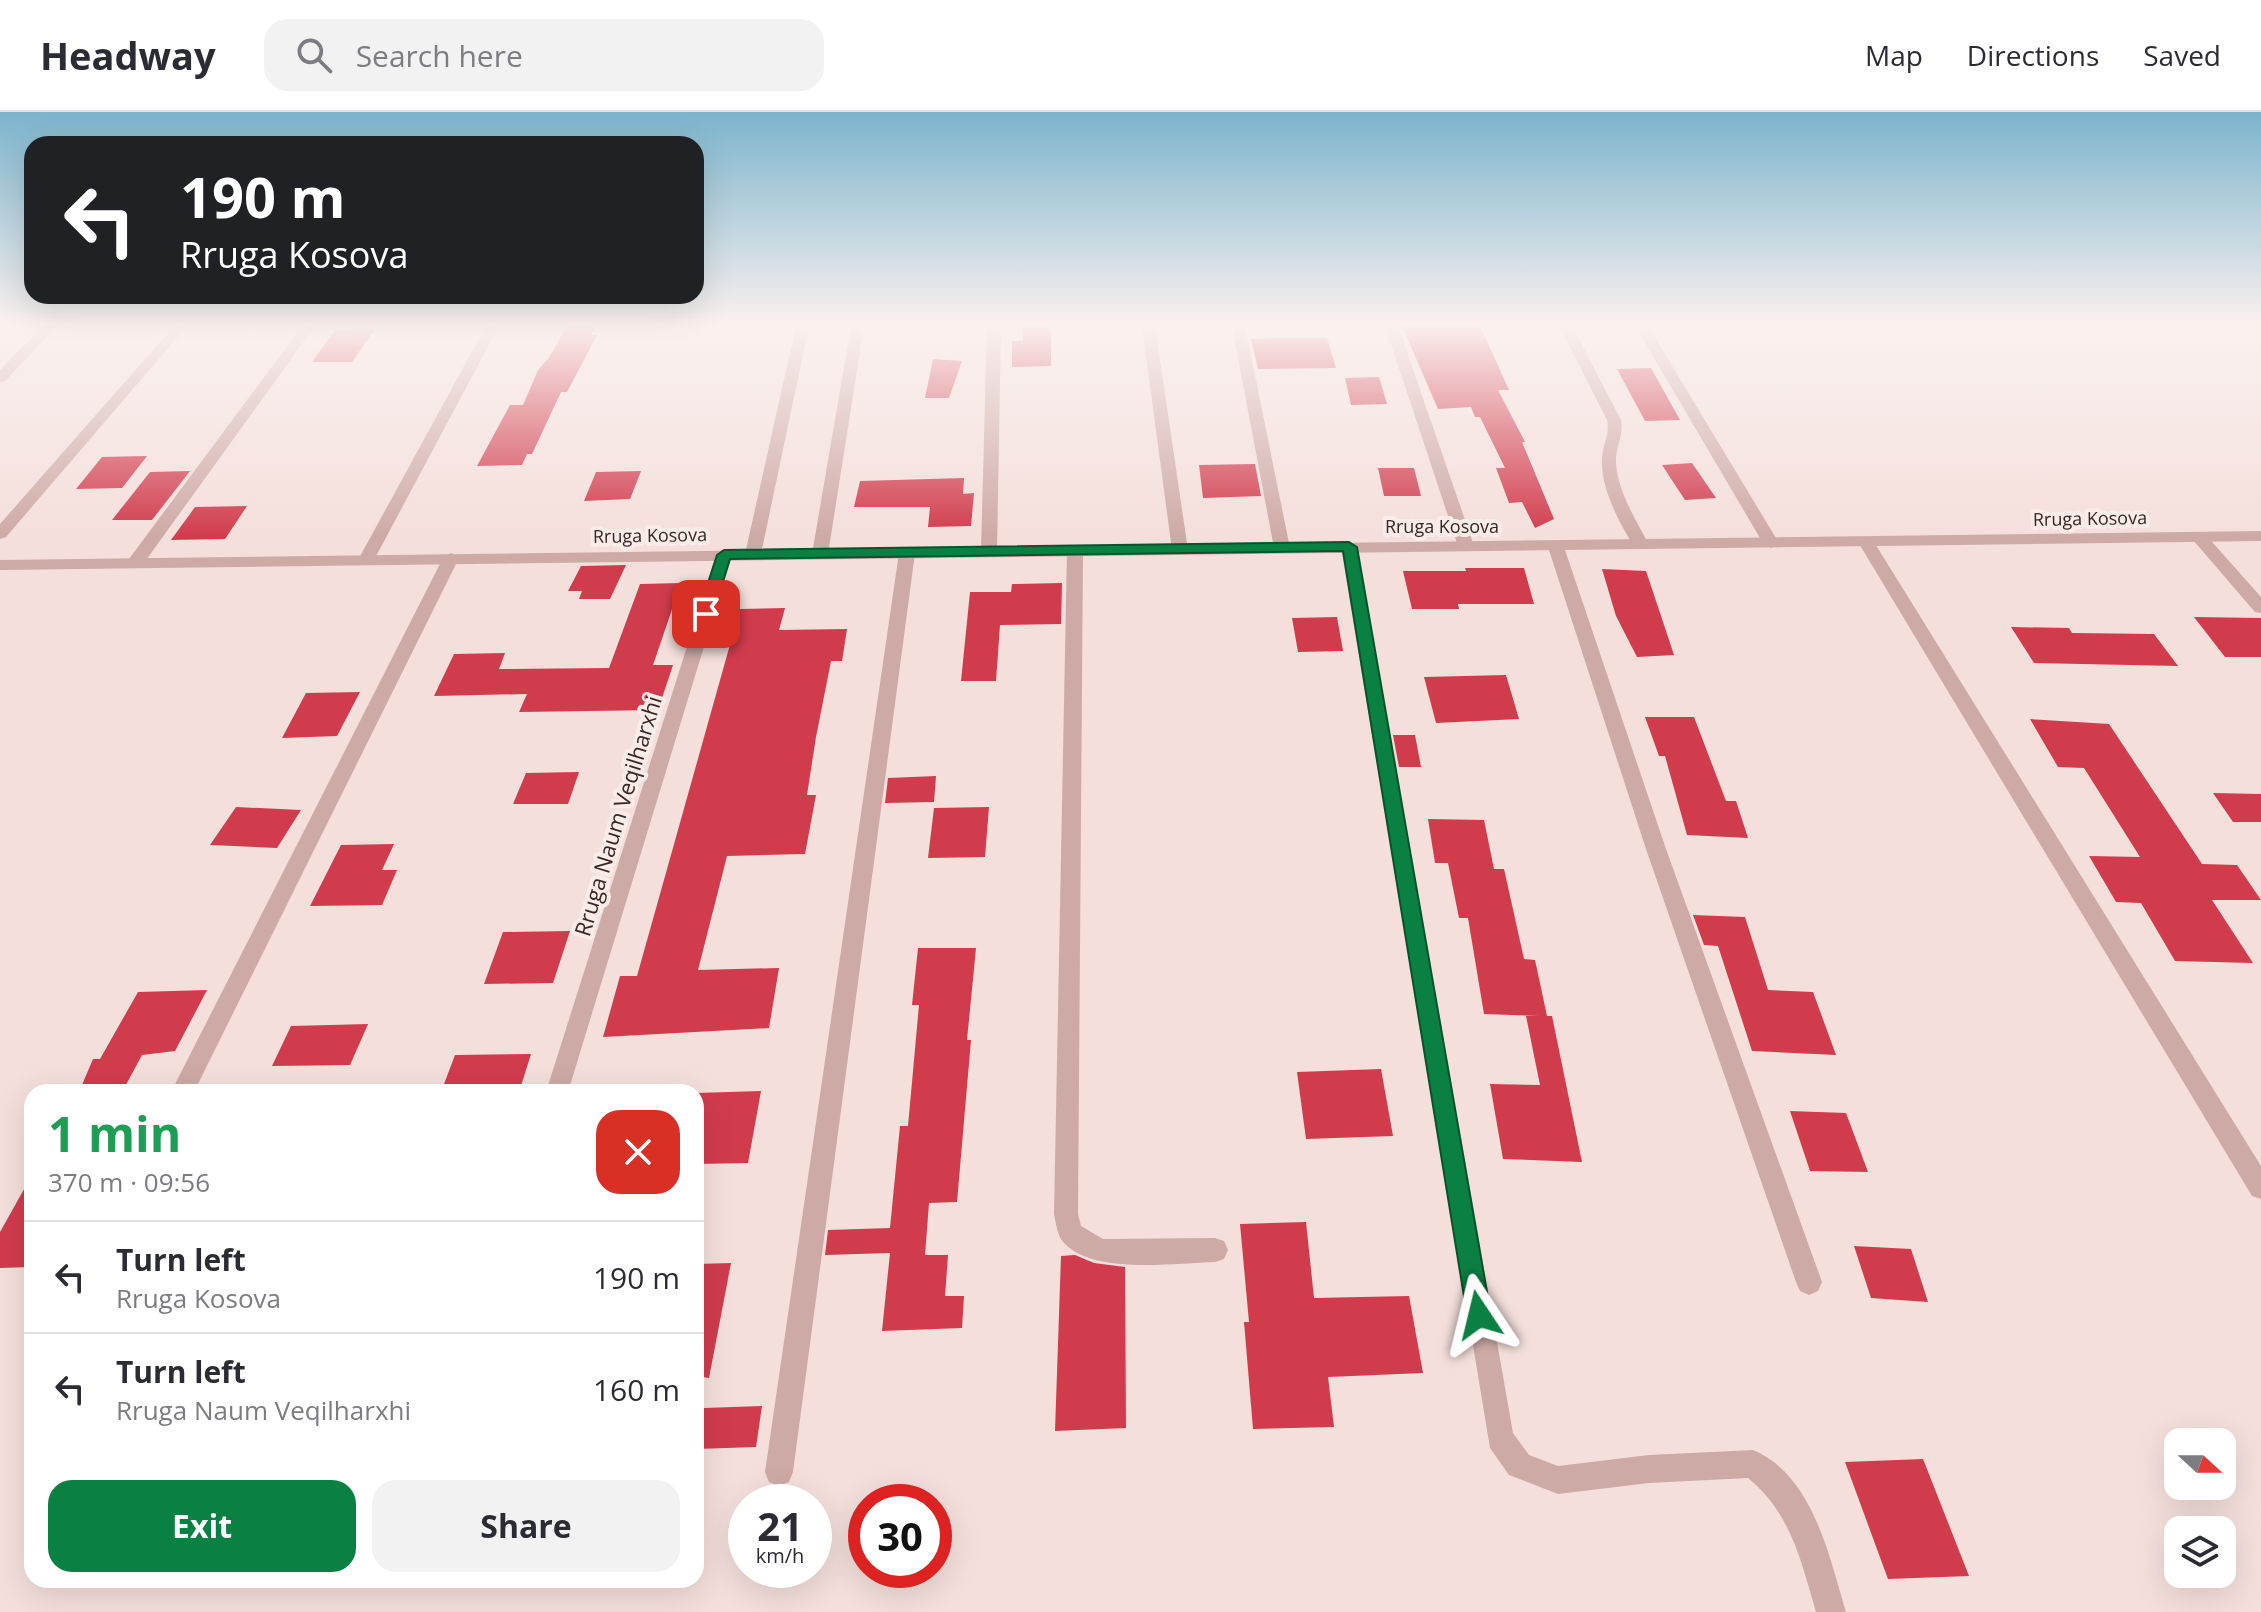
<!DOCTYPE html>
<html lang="en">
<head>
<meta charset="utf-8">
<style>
  :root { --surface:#fff; --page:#f2f2f3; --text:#2b2b33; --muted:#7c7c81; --line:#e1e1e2; --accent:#0b8043 }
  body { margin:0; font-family:"Open Sans",sans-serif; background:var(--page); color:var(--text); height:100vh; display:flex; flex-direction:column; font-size:30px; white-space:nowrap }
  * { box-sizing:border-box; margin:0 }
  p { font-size:26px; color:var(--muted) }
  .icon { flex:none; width:44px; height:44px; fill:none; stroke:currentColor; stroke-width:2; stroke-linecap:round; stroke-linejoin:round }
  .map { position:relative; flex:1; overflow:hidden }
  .panel { position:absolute; left:24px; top:972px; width:680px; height:504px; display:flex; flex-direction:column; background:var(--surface); border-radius:24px; box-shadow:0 8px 32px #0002 }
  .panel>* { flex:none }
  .guide { position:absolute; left:24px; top:24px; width:680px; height:168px; border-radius:24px; box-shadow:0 8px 32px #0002; background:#202124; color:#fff; overflow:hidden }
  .needle { width:52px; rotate:111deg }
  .controls { position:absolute; left:2164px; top:1316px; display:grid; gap:16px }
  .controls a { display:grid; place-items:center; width:72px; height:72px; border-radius:16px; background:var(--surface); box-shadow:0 8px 32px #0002; font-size:40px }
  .speed { position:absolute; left:728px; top:1372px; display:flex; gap:16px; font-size:40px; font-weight:700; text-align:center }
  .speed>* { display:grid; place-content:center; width:104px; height:104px; border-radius:50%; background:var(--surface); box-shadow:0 8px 32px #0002; line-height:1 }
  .speed small { font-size:20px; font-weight:400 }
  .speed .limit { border:12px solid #d22; background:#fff; color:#111 }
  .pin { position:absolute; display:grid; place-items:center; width:68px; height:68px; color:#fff; margin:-34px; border-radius:16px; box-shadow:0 4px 12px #0006 }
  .me { position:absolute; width:88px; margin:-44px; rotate:350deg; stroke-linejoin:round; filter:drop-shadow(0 0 6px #0008) }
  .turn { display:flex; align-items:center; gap:28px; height:168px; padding:0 24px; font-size:36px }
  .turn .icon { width:104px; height:104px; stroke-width:2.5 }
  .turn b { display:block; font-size:56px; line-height:68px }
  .round { display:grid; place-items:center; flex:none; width:84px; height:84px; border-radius:24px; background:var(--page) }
  .headline { display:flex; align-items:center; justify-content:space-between; height:136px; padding:0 24px }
  h1 { font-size:48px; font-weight:700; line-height:60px; color:#1e9e55 }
  .button { display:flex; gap:16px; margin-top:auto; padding:16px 24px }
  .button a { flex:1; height:92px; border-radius:24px; background:var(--accent); color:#fff; font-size:32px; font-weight:700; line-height:92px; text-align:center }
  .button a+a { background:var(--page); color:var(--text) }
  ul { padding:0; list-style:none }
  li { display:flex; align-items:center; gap:24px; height:112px; padding:0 24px; border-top:2px solid var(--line) }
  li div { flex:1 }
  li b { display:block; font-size:30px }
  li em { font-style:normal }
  header { display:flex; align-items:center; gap:48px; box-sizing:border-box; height:112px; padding:0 40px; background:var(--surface); border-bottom:2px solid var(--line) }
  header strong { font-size:38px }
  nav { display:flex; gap:44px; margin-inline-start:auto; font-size:28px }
  .search { width:560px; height:72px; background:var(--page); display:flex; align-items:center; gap:20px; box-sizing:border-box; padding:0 28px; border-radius:24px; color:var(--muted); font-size:30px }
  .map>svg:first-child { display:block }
</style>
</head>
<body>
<header>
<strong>Headway</strong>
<div class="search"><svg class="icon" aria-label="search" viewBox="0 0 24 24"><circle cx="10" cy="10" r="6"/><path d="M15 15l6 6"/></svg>Search here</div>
<nav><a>Map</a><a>Directions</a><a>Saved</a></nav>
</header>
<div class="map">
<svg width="2261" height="1500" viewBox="0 0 2261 1500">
  <rect width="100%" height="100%" fill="#f4dfdb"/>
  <!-- building -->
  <g fill="#d13c4d">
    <polygon points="567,214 595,214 591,223 597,223 567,280 561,280 532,342 527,342 522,353 477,354 510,293 523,293 538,258 548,247"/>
    <polygon points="1023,214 1051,214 1051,254 1012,255 1012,229 1023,229"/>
    <polygon points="1402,214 1480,214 1509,278 1498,278 1525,330 1522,330 1554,407 1535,416 1522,390 1509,391 1496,356 1505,356 1480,305 1475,305 1471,295 1438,297"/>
    <polygon points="375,217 352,250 312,250 335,218"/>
    <polygon points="1279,226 1327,226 1336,256 1258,257 1251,227"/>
    <polygon points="933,247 962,249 949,286 925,286"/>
    <polygon points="1651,256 1680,308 1645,309 1617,257"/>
    <polygon points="1379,265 1387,292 1351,293 1345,266"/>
    <polygon points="147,344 122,376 76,377 102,345"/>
    <polygon points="1692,351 1716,386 1685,388 1662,353"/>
    <polygon points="1255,352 1261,384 1203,386 1199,353"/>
    <polygon points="1378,356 1414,356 1421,384 1384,384"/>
    <polygon points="190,359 152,408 112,408 150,360"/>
    <polygon points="641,359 630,387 584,389 596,360"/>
    <polygon points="964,366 963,382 974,381 971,414 928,415 930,395 854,395 860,369"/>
    <polygon points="247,394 225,427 171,428 195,395"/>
    <polygon points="626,453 610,487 579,487 582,479 568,479 581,454"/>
    <polygon points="1465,456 1524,456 1534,492 1458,492 1459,497 1412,497 1403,459 1466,459"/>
    <polygon points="1602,457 1646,459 1674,543 1637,545 1616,504"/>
    <polygon points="681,471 653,553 673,553 658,598 519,600 527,582 434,584 454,542 505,541 499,557 609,556 640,472"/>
    <polygon points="1062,471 1061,512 1000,513 996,569 961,569 970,480 1011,480 1012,472"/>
    <polygon points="785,496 779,518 847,517 842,549 831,549 816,625 807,683 816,683 805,742 727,744 698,858 779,856 769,916 603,925 620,864 637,864 740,497"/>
    <polygon points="1337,505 1343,539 1298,540 1292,506"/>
    <polygon points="2194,505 2261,506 2261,545 2225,545"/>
    <polygon points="2011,515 2069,516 2072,521 2154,522 2178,554 2034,551"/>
    <polygon points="1506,563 1519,607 1436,611 1424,565"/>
    <polygon points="360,580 337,624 282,626 306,581"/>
    <polygon points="1645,605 1694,605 1726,689 1736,689 1748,726 1687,723 1665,644 1659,644"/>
    <polygon points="2030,607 2109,612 2202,752 2237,753 2261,788 2212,788 2253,851 2175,849 2141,791 2116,790 2089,744 2140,745 2084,656 2058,655"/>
    <polygon points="1393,623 1415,623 1421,655 1399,655"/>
    <polygon points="579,660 568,692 513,692 526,661"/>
    <polygon points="936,664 934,690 885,691 888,666"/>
    <polygon points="2213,681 2261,682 2261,710 2233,710"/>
    <polygon points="236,695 301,698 277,736 210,733"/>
    <polygon points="989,695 985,745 928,746 934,696"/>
    <polygon points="1428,707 1484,708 1494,757 1504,757 1524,847 1535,848 1547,904 1552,904 1582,1050 1503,1047 1490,972 1540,973 1526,904 1539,904 1484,902 1468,806 1459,806 1448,751 1435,751"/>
    <polygon points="394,732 382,758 397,758 382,793 310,794 341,733"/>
    <polygon points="1693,803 1745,805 1768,878 1813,880 1836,943 1752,939 1718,834 1704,833"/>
    <polygon points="570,819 553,871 484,872 503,820"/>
    <polygon points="918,836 976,836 967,928 971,928 957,1090 929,1091 925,1143 948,1143 945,1184 964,1184 962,1216 882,1219 890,1141 825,1143 828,1118 890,1116 900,1014 908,1014 919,893 912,893"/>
    <polygon points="207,878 175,939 142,943 122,980 79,980 93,947 100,947 138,880"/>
    <polygon points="368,912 350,953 272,954 291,914"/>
    <polygon points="531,942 519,980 441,980 455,943"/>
    <polygon points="1381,957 1393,1024 1306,1027 1297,960"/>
    <polygon points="761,979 748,1051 696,1052 696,981"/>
    <polygon points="1790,999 1846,1001 1868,1060 1810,1059"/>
    <polygon points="32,1063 32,1155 0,1156 0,1120"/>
    <polygon points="1306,1110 1314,1186 1409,1184 1423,1261 1328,1265 1334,1315 1253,1317 1244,1210 1249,1210 1240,1112"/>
    <polygon points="1854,1134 1911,1137 1928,1190 1871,1186"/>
    <polygon points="1075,1143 1094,1151 1125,1155 1126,1316 1055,1319 1061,1144"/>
    <polygon points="731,1151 709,1266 696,1264 696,1152"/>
    <polygon points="762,1294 756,1335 696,1337 704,1296"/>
    <polygon points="1923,1347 1969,1464 1888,1467 1845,1350"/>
  </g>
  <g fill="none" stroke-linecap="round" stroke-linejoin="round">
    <!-- minor -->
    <g fill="#ceaaa6" fill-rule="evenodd">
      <polygon points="43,214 57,214 5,269 0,270 0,258"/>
      <polygon points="174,214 187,214 6,425 0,427 0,412"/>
      <polygon points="302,214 315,214 141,455 129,455 129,447"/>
      <polygon points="486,214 499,214 374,448 366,453 360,452 358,448"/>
      <polygon points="796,214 809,214 761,442 753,447 745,442"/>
      <polygon points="851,214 864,214 828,442 820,447 812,442"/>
      <polygon points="987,214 1001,214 997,439 989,444 981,439"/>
      <polygon points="1142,214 1155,214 1188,438 1180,443 1172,438"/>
      <polygon points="1232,214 1245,214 1290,436 1282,441 1274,436"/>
      <polygon points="1385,214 1398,214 1474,434 1472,437 1466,439 1458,434"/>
      <path d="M1559 214H1572L1621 308C1624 324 1615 336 1616 351 1618 380 1636 408 1649 433L1647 436H1635C1620 412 1600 376 1602 346 1603 332 1610 323 1607 308Z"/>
      <polygon points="1635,214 1648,214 1779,431 1777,434 1771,436 1763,431"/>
      <polygon points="2199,420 2205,422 2261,485 2261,501 2255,500 2193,428 2191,425"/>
      <polygon points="1866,425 1874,430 2261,1054 2261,1087 2252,1084 1858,430"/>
      <path d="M1349 430 1357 435 1513 1321 1529 1343 1558 1354 1649 1343 1753 1338C1813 1363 1829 1444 1846 1500H1816C1801 1449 1791 1401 1748 1366L1649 1371 1558 1382 1509 1363 1490 1336 1341 435Z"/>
      <polygon points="1556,430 1564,435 1666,737 1822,1170 1818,1179 1809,1183 1800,1179 1796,1170 1646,737 1548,435"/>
      <path d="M1075 433 1083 438 1078 1102 1081 1114 1103 1127 1215 1126 1224 1129 1228 1138 1224 1147 1215 1150C1174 1151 1094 1163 1064 1131 1057 1124 1056 1111 1054 1102L1067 438Z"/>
      <polygon points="907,436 915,441 793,1360 789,1370 779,1374 769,1370 765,1360 899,441"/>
      <polygon points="724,438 732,443 568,980 546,980 716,443"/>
      <polygon points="451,441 459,446 194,980 171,980 443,446"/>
    </g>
    <!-- tertiary -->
    <polygon fill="#ceaaa6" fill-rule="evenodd" points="2261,419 2261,429 0,458 0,448"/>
  </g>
  <!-- sky -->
  <linearGradient id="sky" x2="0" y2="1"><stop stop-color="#7bb4cc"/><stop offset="0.5" stop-color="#faf1ef"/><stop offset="1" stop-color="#faf1ef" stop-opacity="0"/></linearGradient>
  <rect width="2261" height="424" fill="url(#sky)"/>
  <!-- route -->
  <polygon fill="#0b8043" stroke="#07532c" stroke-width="2" points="1349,430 1357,435 1491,1203 1487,1212 1479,1215 1471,1212 1467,1203 1343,439 730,447 713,502 706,507 698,502 717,443 724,438"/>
  <g text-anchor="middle" stroke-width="8" stroke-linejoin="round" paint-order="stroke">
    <!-- far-street labels -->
    <g font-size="18" fill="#392728" stroke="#fbece8">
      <text transform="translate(2090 407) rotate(-1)" y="6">Rruga Kosova</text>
      <text x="1442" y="421">Rruga Kosova</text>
      <text transform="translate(650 424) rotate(-1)" y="6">Rruga Kosova</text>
    </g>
    <!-- street labels -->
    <g font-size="22" fill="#392728" stroke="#fbece8">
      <text transform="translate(618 704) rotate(-73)" y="8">Rruga Naum Veqilharxhi</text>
    </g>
  </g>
</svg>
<div class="controls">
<a><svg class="needle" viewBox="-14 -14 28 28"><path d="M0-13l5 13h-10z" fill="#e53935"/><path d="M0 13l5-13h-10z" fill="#7c7c81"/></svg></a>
<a><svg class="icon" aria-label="layers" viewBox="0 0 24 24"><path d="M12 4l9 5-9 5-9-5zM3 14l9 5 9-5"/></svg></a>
</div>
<div class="speed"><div>21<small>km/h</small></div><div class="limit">30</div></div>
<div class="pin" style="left:706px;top:502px;background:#d93025"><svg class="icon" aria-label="arrive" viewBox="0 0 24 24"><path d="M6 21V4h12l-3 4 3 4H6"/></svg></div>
<svg class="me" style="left:1479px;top:1203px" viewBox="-20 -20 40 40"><path d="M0-17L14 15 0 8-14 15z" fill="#0b8043" stroke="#fff" stroke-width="4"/></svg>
<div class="guide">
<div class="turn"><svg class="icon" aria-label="left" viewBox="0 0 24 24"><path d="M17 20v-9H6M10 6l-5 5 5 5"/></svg><div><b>190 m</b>Rruga Kosova</div></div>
</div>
<section class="panel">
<div class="headline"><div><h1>1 min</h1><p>370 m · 09:56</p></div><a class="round" style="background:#d93025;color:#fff"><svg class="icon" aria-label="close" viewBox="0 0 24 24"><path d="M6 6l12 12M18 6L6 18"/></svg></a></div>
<ul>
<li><svg class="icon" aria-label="left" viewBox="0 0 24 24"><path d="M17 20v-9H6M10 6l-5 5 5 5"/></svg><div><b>Turn left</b><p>Rruga Kosova</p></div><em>190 m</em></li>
<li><svg class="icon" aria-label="left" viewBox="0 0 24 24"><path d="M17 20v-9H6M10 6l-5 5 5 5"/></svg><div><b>Turn left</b><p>Rruga Naum Veqilharxhi</p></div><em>160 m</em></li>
</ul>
<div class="button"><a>Exit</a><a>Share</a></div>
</section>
</div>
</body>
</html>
